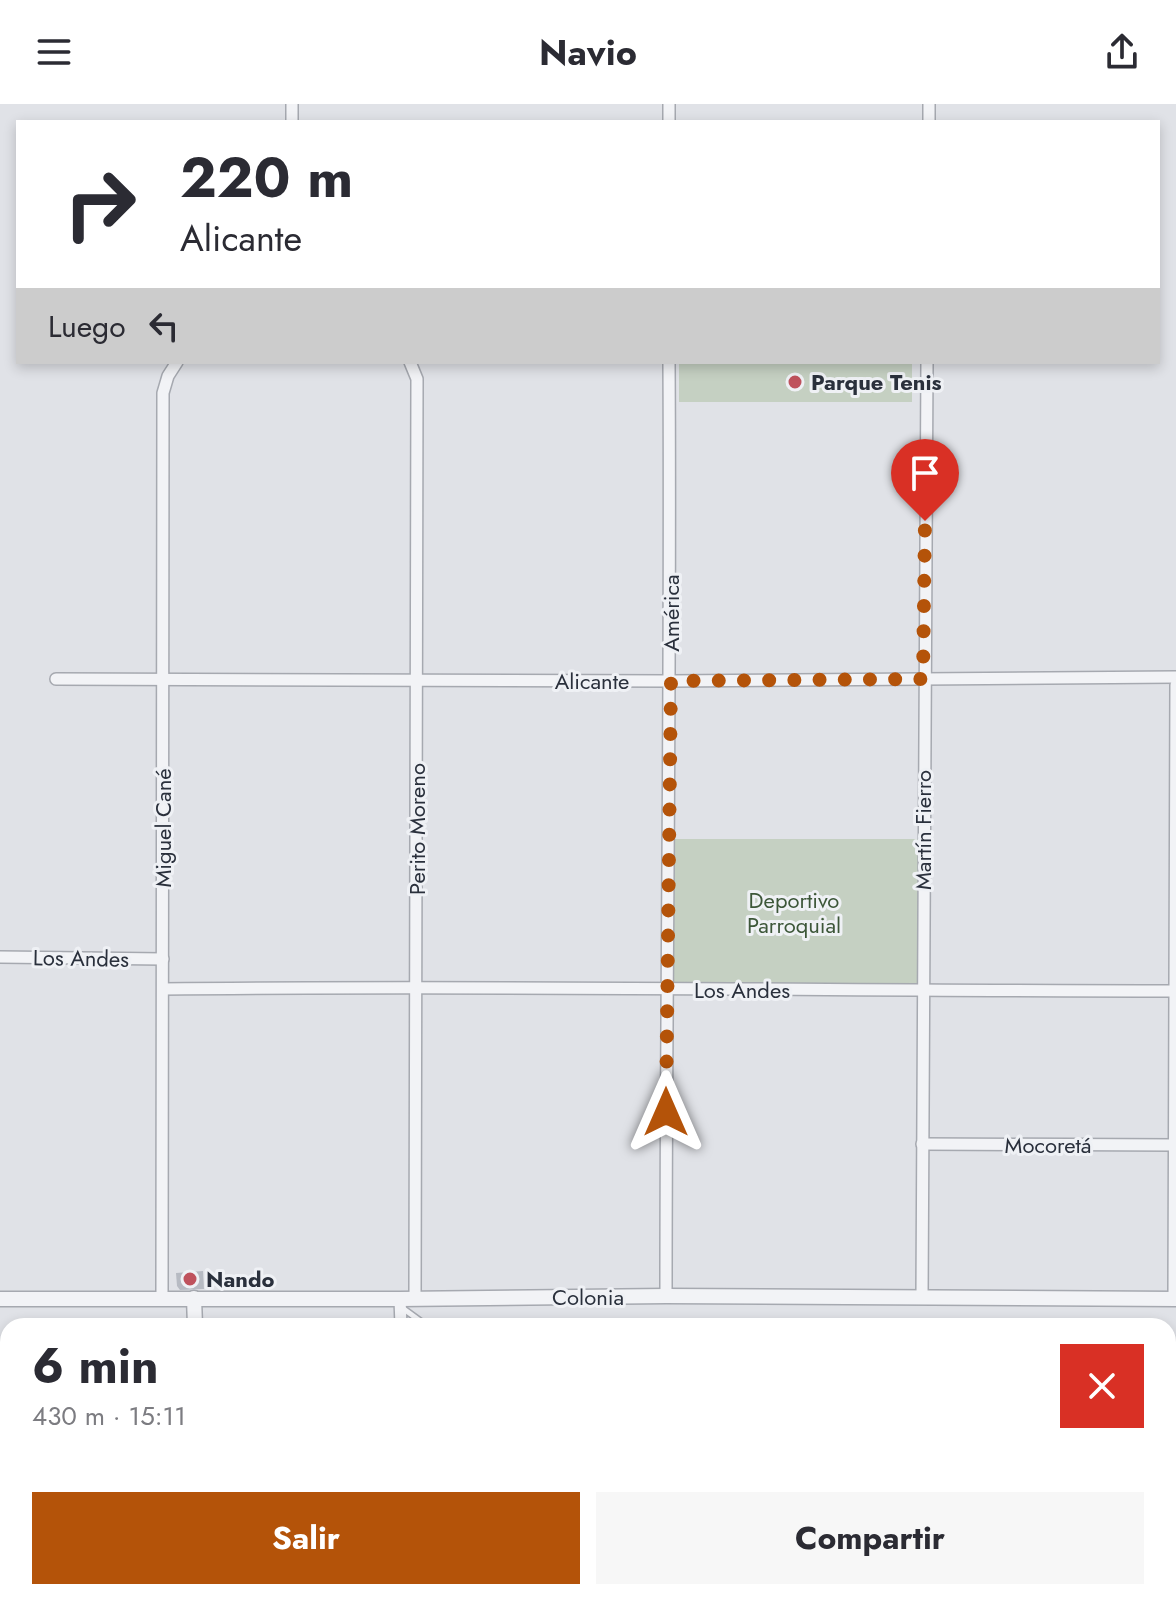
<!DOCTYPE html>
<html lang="es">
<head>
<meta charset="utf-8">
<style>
  :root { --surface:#fff; --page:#f7f7f7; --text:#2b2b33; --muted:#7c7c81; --accent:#b45309 }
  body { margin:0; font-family:Jost,sans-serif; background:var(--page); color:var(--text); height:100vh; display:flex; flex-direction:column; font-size:30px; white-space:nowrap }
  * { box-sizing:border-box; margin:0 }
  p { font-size:26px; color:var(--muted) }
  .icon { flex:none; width:44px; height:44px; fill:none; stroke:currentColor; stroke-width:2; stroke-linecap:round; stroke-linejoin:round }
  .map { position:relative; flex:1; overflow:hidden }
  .drawer { position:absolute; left:0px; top:1214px; width:1176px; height:282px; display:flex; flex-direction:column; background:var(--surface); border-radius:24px 24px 0 0; box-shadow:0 4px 12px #0003 }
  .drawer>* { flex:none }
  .hud { position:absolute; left:16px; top:16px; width:1144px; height:244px; border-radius:0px; box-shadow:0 4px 12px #0003; background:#fff; color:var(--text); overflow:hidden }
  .pin { position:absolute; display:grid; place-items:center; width:68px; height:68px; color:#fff; margin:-82px -34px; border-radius:50% 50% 50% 0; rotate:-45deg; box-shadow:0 0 8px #0007 }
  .pin .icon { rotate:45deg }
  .me { position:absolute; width:88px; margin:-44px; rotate:0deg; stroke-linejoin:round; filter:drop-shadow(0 0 6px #0008) }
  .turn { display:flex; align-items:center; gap:28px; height:168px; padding:0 32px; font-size:36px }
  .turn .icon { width:104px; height:104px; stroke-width:2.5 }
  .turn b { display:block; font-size:56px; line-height:68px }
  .then { display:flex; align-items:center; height:76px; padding:0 32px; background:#0003; gap:16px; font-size:30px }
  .round { display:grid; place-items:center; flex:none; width:84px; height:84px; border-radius:0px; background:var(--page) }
  .head { display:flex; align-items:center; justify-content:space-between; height:136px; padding:0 32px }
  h1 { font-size:48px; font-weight:700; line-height:60px }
  .action { display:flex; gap:16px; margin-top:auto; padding:16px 32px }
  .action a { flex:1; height:92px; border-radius:0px; background:var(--accent); color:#fff; font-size:32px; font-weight:700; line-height:92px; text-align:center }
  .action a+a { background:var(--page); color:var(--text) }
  header { display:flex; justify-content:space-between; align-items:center; height:104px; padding:0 32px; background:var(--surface); font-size:36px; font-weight:700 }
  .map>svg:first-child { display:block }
</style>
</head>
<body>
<header><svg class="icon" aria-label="menu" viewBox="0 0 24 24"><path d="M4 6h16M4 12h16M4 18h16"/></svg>Navio<svg class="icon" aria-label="share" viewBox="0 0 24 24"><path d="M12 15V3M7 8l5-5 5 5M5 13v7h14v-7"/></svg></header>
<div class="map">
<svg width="1176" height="1495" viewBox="0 0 1176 1495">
  <rect width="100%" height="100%" fill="#e0e2e7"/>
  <!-- green -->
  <g fill="#c5d0c2">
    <rect x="679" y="258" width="233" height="40"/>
    <polygon points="670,735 920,735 919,881 668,881"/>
  </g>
  <!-- building -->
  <g fill="#b7bbc3">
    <polygon points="203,1167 204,1185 180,1186 177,1182 176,1169"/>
    <polygon points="476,1488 631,1488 632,1495 476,1495"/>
  </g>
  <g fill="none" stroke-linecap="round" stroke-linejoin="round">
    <!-- service casing -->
    <g stroke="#a6a9b0" stroke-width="8">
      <g id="service">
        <polyline points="401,1203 427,1222"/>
        <polyline points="1168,1245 1168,1227"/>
        <polyline points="1168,1294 1176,1315"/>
        <polyline points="1176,1396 1172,1415 1176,1434"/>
        <polyline points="459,1488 459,1495"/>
      </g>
    </g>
    <!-- minor casing -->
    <g stroke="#a6a9b0" stroke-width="14">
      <g id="minor">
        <polyline points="292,18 292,0"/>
        <polyline points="669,18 669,0"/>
        <polyline points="929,18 929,0"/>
        <polyline points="410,258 417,275 415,1194"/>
        <polyline points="56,575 671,577 1176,573"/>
        <polyline points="0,853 163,855"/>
        <path d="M163 885C501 881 838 887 1176 887"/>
        <polyline points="922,1040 1175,1041"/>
        <path d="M666 1192C666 881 671 569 669 258"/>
        <polyline points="162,1193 163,289 168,272 177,258"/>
        <polyline points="922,1194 927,258"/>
        <polyline points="400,1195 401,1222"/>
        <polyline points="1174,1195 1176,581"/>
        <polyline points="0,1274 8,1298"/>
        <polyline points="411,1488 411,1495"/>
        <polyline points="3,1495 8,1487"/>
      </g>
    </g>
    <!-- tertiary casing -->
    <g stroke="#a6a9b0" stroke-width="17">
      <g id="tertiary">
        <polyline points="194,1194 195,1222"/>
        <polyline points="0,1195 400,1195 666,1192 1176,1195"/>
        <polyline points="207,1488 207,1495"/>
      </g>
    </g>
    <!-- service -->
    <use href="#service" stroke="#f2f3f6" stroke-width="5"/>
    <!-- minor -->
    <use href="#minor" stroke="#f2f3f6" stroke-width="11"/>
    <!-- tertiary -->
    <use href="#tertiary" stroke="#f2f3f6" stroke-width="14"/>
  </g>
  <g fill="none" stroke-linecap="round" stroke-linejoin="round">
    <!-- route -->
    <polyline stroke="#b45309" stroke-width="14" stroke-dasharray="0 25.2" points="666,1008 671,577 923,575 925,417"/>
  </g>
  <!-- markers -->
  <g fill="#bf525d" stroke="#eff1f5" stroke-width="3">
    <circle cx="795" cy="278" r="8"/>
    <circle cx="190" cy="1175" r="8"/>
  </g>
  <g text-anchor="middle" stroke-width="6" stroke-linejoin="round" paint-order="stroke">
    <!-- poi labels -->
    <g font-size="22" font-weight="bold" fill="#2a303c" stroke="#eff1f5" text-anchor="start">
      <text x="811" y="286">Parque Tenis</text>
      <text x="206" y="1183">Nando</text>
    </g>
    <!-- street labels -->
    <g font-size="22" fill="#2a303c" stroke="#eff1f5">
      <text transform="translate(671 509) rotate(-90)" y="8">América</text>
      <text x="592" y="585">Alicante</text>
      <text transform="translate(163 724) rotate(-90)" y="8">Miguel Cané</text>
      <text transform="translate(417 725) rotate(-90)" y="8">Perito Moreno</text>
      <text transform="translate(923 726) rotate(-90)" y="8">Martín Fierro</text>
      <text transform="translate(81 854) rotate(1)" y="8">Los Andes</text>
      <text x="742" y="894">Los Andes</text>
      <text x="1048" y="1049">Mocoretá</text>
      <text x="588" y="1201">Colonia</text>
    </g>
    <!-- park labels -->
    <g font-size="22" fill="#3d5739" stroke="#eff1f5">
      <text x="794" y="804">Deportivo<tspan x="794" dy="25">Parroquial</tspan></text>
    </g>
  </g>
</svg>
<div class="pin" style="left:925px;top:417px;background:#d93025"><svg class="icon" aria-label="arrive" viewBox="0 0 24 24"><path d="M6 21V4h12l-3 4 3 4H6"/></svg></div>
<svg class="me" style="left:666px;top:1008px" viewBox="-20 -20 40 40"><path d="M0-17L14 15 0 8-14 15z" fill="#b45309" stroke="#fff" stroke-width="4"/></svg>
<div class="hud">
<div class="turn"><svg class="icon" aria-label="right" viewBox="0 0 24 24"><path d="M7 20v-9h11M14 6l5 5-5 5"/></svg><div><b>220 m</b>Alicante</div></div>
<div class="then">Luego<svg class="icon" aria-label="left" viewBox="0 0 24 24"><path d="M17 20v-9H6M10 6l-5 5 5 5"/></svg></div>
</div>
<section class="drawer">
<div class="head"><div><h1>6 min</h1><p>430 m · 15:11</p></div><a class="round" style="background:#d93025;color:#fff"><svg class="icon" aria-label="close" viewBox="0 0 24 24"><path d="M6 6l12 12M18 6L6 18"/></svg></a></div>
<div class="action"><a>Salir</a><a>Compartir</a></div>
</section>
</div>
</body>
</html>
